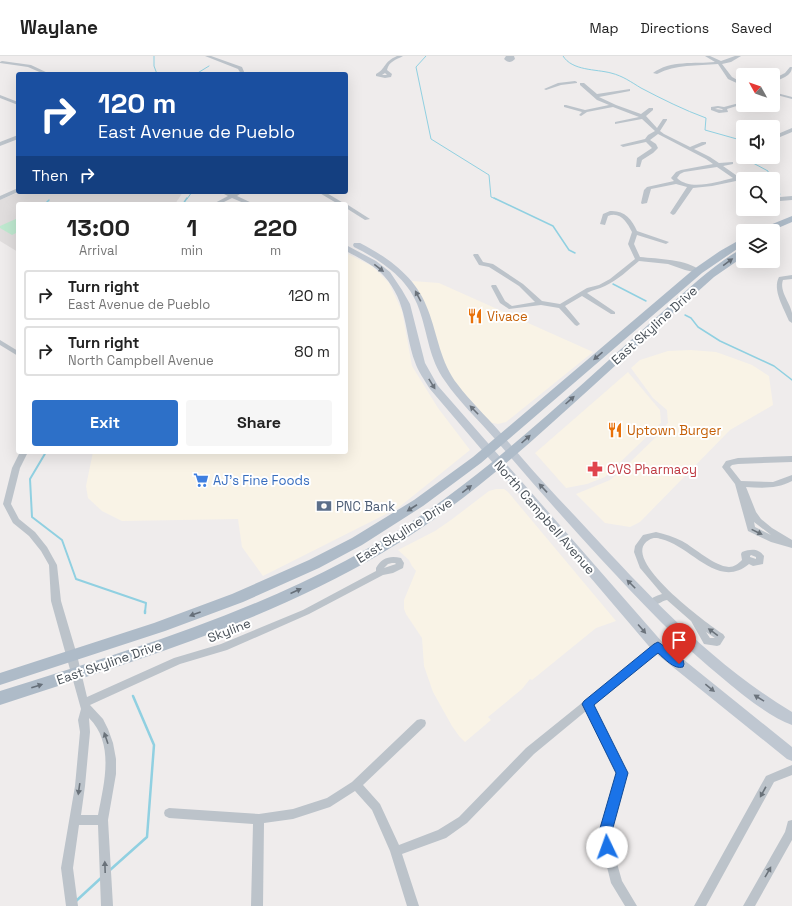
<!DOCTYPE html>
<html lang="en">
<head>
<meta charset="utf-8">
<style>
  :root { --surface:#fff; --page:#f6f6f6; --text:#222; --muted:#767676; --line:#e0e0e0; --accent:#2d70c8 }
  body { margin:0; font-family:"Space Grotesk",sans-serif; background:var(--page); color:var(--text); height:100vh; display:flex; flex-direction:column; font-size:15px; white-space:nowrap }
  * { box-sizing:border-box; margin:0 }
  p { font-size:13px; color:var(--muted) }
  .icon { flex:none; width:22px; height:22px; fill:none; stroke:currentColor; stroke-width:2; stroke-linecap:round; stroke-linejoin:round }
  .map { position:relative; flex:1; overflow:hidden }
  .sheet { position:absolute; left:16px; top:146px; width:332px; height:252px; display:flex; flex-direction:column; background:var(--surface); border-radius:4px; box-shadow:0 4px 16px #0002 }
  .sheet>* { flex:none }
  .banner { position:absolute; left:16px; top:16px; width:332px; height:122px; border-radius:4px; box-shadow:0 4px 16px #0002; background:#1a4fa0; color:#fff; overflow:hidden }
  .needle { width:26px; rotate:310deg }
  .fabs { position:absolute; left:736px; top:12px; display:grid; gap:8px }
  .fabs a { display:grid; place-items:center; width:44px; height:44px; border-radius:4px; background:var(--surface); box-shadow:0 4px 16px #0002; font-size:20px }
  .pin { position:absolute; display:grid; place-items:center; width:34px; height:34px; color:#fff; margin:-41px -17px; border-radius:50% 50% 50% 0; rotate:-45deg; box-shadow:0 0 4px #0007 }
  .pin .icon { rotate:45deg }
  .me { position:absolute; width:44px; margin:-22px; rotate:357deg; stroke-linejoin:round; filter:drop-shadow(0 0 3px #0008) }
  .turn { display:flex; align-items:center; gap:14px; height:84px; padding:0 16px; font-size:18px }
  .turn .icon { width:52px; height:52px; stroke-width:2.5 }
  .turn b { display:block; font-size:28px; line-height:34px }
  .then { display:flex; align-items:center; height:38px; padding:0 16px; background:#0003; gap:8px; font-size:15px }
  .eta { display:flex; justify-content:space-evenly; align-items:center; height:68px; text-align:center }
  .eta b { font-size:24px; font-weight:700; line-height:28px }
  .action { display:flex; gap:8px; margin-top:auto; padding:8px 16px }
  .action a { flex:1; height:46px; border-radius:4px; background:var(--accent); color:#fff; font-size:16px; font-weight:700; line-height:46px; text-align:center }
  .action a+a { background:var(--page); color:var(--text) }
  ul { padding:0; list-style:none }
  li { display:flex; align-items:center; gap:12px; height:50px; margin:0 8px 6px; padding:0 8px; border:2px solid var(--line); border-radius:4px }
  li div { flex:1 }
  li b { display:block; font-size:15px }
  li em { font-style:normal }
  header { display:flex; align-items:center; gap:24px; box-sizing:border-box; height:56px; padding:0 20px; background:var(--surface); border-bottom:1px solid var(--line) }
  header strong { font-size:19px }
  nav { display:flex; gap:22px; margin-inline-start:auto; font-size:14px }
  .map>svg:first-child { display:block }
</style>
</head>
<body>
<header>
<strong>Waylane</strong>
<nav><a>Map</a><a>Directions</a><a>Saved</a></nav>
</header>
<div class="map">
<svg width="792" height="850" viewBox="0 0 792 850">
  <rect width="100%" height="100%" fill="#efecec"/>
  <!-- commercial -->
  <g fill="#f9f3e6">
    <polygon points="346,197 372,210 389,227 402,255 412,310 438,352 470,394 398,452 263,520 242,491 238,463 122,465 102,455 88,442 86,430 93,396 346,396"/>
    <polygon points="412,225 439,227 593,296 506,366 498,368 488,366 450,320 438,296 423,244"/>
    <polygon points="691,294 716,296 733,302 752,309 769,320 773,349 730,374 640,466 630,471 605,467 576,438 610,424 622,414 657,380 668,367 667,354 653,342 631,312 640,304 668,295"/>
    <polygon points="628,316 660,354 661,367 605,421 587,428 566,432 535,397"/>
    <polygon points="496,433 504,433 508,436 616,565 596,572 532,624 530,623 522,633 488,661 491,664 465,686 459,680 452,670 433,636 424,610 422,582 406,558 404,553 404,544 416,515 412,510 409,504 398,494 435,475 451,464 489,435"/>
  </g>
  <!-- education -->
  <polygon fill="#e0dddd" points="19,136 183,136 175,148 18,148 18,196 0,185 0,144"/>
  <!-- green -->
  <polygon fill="#bee8cf" points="18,162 18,176 12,179 0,172 0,170"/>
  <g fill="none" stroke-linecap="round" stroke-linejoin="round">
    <!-- stream-far3 -->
    <g stroke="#90d0e1" stroke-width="1">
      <polyline points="154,0 154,10 157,18"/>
      <polyline points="426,0 416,11 431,83 489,119 491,141 496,143"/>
      <path d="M563 0C572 15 596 13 611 17 623 20 631 26 641 32 662 43 684 54 706 62L705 74 737 83 740 100 768 115 769 123"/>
      <polyline points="196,18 209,10"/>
      <polyline points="773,135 780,138"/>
      <polyline points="187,143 192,136"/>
    </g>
    <!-- stream-far2 -->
    <g stroke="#90d0e1" stroke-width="1.5">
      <polyline points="494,142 553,170 569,194 575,197"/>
      <polyline points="45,148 49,144"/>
      <polyline points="183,148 187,142"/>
      <polyline points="613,228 646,245"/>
      <polyline points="685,259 691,262 698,271 720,285 774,310 792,324"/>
    </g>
    <!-- stream-far1 -->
    <polyline stroke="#90d0e1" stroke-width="2" points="46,396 30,423 32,461 62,484 76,523 146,547 145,556"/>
    <!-- stream -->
    <g stroke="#90d0e1" stroke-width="2.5">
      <polyline points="145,557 145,555"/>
      <polyline points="110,814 147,781 154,689 133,640"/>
      <polyline points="76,845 101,822"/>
    </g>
    <!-- street -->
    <g fill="#bcc3ca" fill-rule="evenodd">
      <polygon points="205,0 211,0 242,11 245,18 241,18 238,13"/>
      <path d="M397 0H403C396 4 389 5 387 14L392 18 391 21 385 22 376 20V18C386 13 383 6 397 0ZM385 17 387 19H382Z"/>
      <path d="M506 0H514L515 3C511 7 508 7 504 3Z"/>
      <path d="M705 0H710L721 5 735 0H741L731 6 722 8 732 21 743 27V30L728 23 718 8C697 10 676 8 657 18L653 17C670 4 695 8 715 6Z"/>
      <polygon points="2,5 31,9 50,18 44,18 28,11 0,7 0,6"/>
      <path d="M790 11H792C792 20 781 23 773 26V23L785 17Z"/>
      <polygon points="575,25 577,26 577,27 561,29 546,34 544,33 558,27"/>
      <path d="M580 27H584L597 38 630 33V35L599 41 616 49 641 58 649 52H653V54L646 60 657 72 663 63H667V64L660 75 664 78 690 91 702 86H706V88L694 93 710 101 719 107 733 106V108L723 110 743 124V129L736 125 712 130 693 132 675 158 673 159 670 157 687 131 676 128 651 133 647 147 642 148 641 147 644 134 647 131 674 125 671 122 676 116 681 114 713 108 706 103 658 78 650 84 656 88 658 92 653 97 642 104 640 111H636L637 102 652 92 646 86 623 91 620 89 645 83 648 79 655 75 642 63 615 68V66L639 61 613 51 587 56 581 60 579 59 582 56 564 51V49H566L585 54 609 49 597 44 580 29ZM717 111 733 122C717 126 690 135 677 122L680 118 684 116Z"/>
      <polygon points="773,36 792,41 792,43 773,38"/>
      <polygon points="0,39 18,46 18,49 0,42"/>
      <path d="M743 46V48L727 53 728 56 719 57 711 54V51L718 50 724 51ZM718 52 722 53 723 54 715 53Z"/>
      <polygon points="792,72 792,76 773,84 773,80"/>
      <polygon points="18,79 18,83 0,90 0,86"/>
      <polygon points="18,132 18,136 0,144 0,140"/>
      <polygon points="220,136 228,136 232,138 236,136 243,136 237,140 254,148 246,148 232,142 220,148 213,148 228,140"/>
      <polygon points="318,136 325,136 345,148 338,148"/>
      <polygon points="773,139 780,141 792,140 792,144 780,145 773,143"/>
      <polygon points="346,148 348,149 370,163 365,164 346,152"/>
      <path d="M610 155C624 154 632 163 637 175L669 186 666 188 637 179 634 188 640 201C658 203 687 203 701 215L698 217 685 214 668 208 639 205C628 214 618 224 605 230 599 233 592 234 587 237L615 256V258H611L582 240 565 250 580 268 577 270 575 269 559 252 541 249 509 253 500 247 491 230 492 229H496L505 245 512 250 535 246 519 230 489 211 479 209 473 199 474 198H478L483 206 493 208 523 228 542 245 560 248 587 232 599 229 610 223 635 203 628 188 632 176C627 166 620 155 608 160L605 169 600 168 603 158Z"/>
      <path d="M792 219V223L783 224C779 235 790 246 792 257 792 260 792 264 792 267L789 265C784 252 772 234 779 221Z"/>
      <polygon points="0,284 18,295 18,300 0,289"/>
      <path d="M20 396H28L20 412 11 448 19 463 35 476 47 491 57 509 61 545 77 599 87 641 174 602 221 588 303 554 376 515V512C381 502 390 499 401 502L404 507 403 512 393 517 383 519 309 558 227 594 180 608 90 649 103 663 108 673 113 687 116 703V718L108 764 113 850H101L98 769H79L73 812 78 850H66L61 812 75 730 80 676 78 664 81 653 51 545 49 509 41 495 29 480 13 467 3 448 12 412ZM392 507H395L396 508 384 512 388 508ZM89 662C115 688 104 727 98 759H81L85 730 90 676Z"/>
      <path d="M792 400V406L738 408 732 409 730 411 741 425 773 426 792 419V425C777 433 762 432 746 431L756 456 761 463 772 472 792 484V492L771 486 748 475 735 428 722 411 726 405 738 402ZM754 466 771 479 755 471Z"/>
      <path d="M656 476C665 478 674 481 682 485 695 492 714 510 729 511 734 511 738 508 742 504L741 498 742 496C751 493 758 492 764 500L763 508 753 510 749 508C718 534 691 490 661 483 658 482 653 481 649 484 617 502 709 569 723 578L725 581 720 589 717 590 704 588 691 565 667 544C661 545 654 552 648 550L646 548C650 542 656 540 662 538L640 512 634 496 635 490 643 479ZM751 499 756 501V503L750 501V500ZM706 576 715 582H710Z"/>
      <polygon points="658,587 661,588 663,591 661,594 594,649 627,717 609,779 622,825 637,850 625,850 611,827 599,779 617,717 586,655 534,698 467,767 446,782 402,798 419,850 407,850 390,795 372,754 355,735 330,751 293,763 264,767 263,850 251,850 253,768 169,762 165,760 164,757 165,754 169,752 259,758 293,753 327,742 352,726 417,664 421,663 425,664 426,667 425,670 363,729 380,748 399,789 438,774 459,761 526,692 655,588"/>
      <polygon points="792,709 792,719 774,726 706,850 694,850 766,720"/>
      <polygon points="792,764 792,784 755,850 743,850 785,776 788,765"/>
    </g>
    <!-- secondary -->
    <g fill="#bfc7d1" fill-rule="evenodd">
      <path d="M354 187H360C389 202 417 222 428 254 438 280 440 306 458 329 470 345 485 359 499 375 507 384 514 393 522 402 539 422 557 441 575 460 642 532 707 605 792 656V669C770 661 744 640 726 625 680 588 640 545 600 502 564 463 529 423 495 383 478 363 459 346 445 325 429 303 428 278 419 253 409 223 382 205 354 191L353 189Z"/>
      <path d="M346 189 376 205 390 216 402 234 410 248 425 307 438 330 663 587 792 691V705L787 703 653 595 430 333C425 325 418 315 415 306 404 276 408 247 384 220 374 209 359 202 346 195Z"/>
    </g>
    <!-- primary -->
    <g fill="#aebbc8" fill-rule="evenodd">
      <polygon points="792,160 792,166 771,175 758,175 760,173"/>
      <polygon points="743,182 743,189 702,217 481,407 423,450 362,489 319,512 243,546 165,575 0,629 0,617 154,567 232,538 309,504 352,482 414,444 473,401 694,213 720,195"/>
      <path d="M743 193V201L714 221C674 257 633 293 594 329 527 390 460 451 382 497 264 567 130 606 0 649V635C153 587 312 540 443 444 518 389 587 323 657 261 679 241 700 221 724 204 730 200 736 195 743 193Z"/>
    </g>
  </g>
  <!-- one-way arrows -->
  <defs><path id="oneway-solid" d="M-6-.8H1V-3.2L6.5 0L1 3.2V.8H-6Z"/></defs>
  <g fill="#666f79">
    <use href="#oneway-solid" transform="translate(728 206) rotate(-36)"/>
    <use href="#oneway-solid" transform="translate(598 300) rotate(139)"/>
    <use href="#oneway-solid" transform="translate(570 344) rotate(-42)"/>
    <use href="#oneway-solid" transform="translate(526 383) rotate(-42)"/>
    <use href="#oneway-solid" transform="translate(467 433) rotate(-37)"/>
    <use href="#oneway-solid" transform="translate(412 452) rotate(147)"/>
    <use href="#oneway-solid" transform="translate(296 535) rotate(-24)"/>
    <use href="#oneway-solid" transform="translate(195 558) rotate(160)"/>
    <use href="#oneway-solid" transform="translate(37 630) rotate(-18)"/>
  </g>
  <g fill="#6b737c">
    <use href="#oneway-solid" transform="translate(379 212) rotate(38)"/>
    <use href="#oneway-solid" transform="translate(418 240) rotate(-118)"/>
    <use href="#oneway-solid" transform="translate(432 328) rotate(58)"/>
    <use href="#oneway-solid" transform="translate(474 354) rotate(-134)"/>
    <use href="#oneway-solid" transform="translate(543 432) rotate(-133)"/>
    <use href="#oneway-solid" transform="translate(631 528) rotate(-135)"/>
    <use href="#oneway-solid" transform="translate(642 573) rotate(49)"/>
    <use href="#oneway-solid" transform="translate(710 632) rotate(39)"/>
    <use href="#oneway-solid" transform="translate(759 642) rotate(-148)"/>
  </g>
  <g fill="#6a727a">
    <use href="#oneway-solid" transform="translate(757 476) rotate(26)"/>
    <use href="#oneway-solid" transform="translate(713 576) rotate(-144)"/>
    <use href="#oneway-solid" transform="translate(106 682) rotate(-109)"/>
    <use href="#oneway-solid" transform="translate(79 733) rotate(98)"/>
    <use href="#oneway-solid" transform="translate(763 736) rotate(119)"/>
    <use href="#oneway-solid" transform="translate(105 811) rotate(-92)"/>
    <use href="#oneway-solid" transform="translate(768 816) rotate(-60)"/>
  </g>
  <!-- route -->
  <path fill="#1a73e8" stroke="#114b97" d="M658 586 661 588 683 604 684 608 683 611C674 614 664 602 658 597L594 649 628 717 611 779 614 791 612 795 607 797 603 795 598 779 616 717 582 648 584 645 654 588Z"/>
  <!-- icons -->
  <defs>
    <g id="restaurant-bare" transform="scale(1.2)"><path d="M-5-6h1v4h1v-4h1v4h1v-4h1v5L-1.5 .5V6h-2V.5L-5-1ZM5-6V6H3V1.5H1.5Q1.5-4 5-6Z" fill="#e8710a" stroke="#fff" stroke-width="2.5" paint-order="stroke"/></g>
    <g id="pharmacy-bare" transform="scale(1.2)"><path d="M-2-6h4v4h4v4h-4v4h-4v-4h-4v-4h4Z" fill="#e0444e" stroke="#fff" stroke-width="2.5" paint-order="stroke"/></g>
    <g id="supermarket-bare" transform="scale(1.2)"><path d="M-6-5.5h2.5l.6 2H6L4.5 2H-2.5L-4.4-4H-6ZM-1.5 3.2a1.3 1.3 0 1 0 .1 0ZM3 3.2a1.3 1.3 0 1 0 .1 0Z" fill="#3f7fe0" stroke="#fff" stroke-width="2.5" paint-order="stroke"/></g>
    <g id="bank-bare" transform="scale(1.2)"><path d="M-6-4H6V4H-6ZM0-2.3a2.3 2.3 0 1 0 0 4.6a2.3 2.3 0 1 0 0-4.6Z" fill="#5c6f8a" stroke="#fff" stroke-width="2.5" paint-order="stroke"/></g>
  </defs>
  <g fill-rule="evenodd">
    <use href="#restaurant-bare" x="475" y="260"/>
    <use href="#restaurant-bare" x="615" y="374"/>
    <use href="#pharmacy-bare" x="595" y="413"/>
    <use href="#supermarket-bare" x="201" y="424"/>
    <use href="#bank-bare" x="324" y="450"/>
  </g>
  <g text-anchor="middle" stroke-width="4" stroke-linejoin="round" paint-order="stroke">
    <!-- food labels -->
    <g font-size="13" fill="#c56008" stroke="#fff" text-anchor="start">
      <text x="487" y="265">Vivace</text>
      <text x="627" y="379">Uptown Burger</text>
    </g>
    <!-- street labels -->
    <g font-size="13" fill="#474f57" stroke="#fff">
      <text transform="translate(654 269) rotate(-42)" y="5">East Skyline Drive</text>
      <text transform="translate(545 461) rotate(49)" y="5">North Campbell Avenue</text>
      <text transform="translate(404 474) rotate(-32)" y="5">East Skyline Drive</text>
      <text transform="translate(229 574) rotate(-21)" y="5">Skyline</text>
      <text transform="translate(109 606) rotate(-19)" y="5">East Skyline Drive</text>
    </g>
    <!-- health labels -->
    <g font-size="13" fill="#be3a42" stroke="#fff" text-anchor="start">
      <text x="607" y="418">CVS Pharmacy</text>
    </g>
    <!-- shop labels -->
    <g font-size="13" fill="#366cbe" stroke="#fff" text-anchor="start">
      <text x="213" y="429">AJ's Fine Foods</text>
    </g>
    <!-- service labels -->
    <g font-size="13" fill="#4e5e75" stroke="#fff" text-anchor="start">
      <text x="336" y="455">PNC Bank</text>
    </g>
  </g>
</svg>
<div class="fabs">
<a><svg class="needle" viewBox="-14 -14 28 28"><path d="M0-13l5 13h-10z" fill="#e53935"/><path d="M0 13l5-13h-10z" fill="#767676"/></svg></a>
<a><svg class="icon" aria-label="sound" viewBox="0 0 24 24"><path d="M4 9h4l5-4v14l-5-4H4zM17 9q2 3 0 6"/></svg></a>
<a><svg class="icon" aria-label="search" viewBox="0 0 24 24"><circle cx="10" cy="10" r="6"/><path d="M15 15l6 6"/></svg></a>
<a><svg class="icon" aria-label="layers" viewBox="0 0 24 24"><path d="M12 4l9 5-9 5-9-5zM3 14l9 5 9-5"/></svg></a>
</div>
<div class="pin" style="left:679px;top:608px;background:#d93025"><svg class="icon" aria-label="arrive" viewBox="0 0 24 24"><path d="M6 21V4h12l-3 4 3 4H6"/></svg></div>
<svg class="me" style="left:607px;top:791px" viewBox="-20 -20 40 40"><circle r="19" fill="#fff"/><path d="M0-13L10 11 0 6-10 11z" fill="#1a73e8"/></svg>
<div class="banner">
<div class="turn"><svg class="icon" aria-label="right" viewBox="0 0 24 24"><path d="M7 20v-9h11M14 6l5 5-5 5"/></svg><div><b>120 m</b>East Avenue de Pueblo</div></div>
<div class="then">Then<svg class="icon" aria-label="right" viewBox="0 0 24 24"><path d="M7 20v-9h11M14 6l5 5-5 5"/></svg></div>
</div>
<section class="sheet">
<div class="eta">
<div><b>13:00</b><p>Arrival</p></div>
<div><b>1</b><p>min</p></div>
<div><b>220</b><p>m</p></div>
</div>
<ul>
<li><svg class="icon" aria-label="right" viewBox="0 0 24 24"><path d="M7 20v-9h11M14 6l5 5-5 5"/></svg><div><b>Turn right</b><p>East Avenue de Pueblo</p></div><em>120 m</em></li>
<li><svg class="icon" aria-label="right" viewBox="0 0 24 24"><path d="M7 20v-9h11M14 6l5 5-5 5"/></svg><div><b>Turn right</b><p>North Campbell Avenue</p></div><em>80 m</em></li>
</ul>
<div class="action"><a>Exit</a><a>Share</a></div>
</section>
</div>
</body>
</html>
